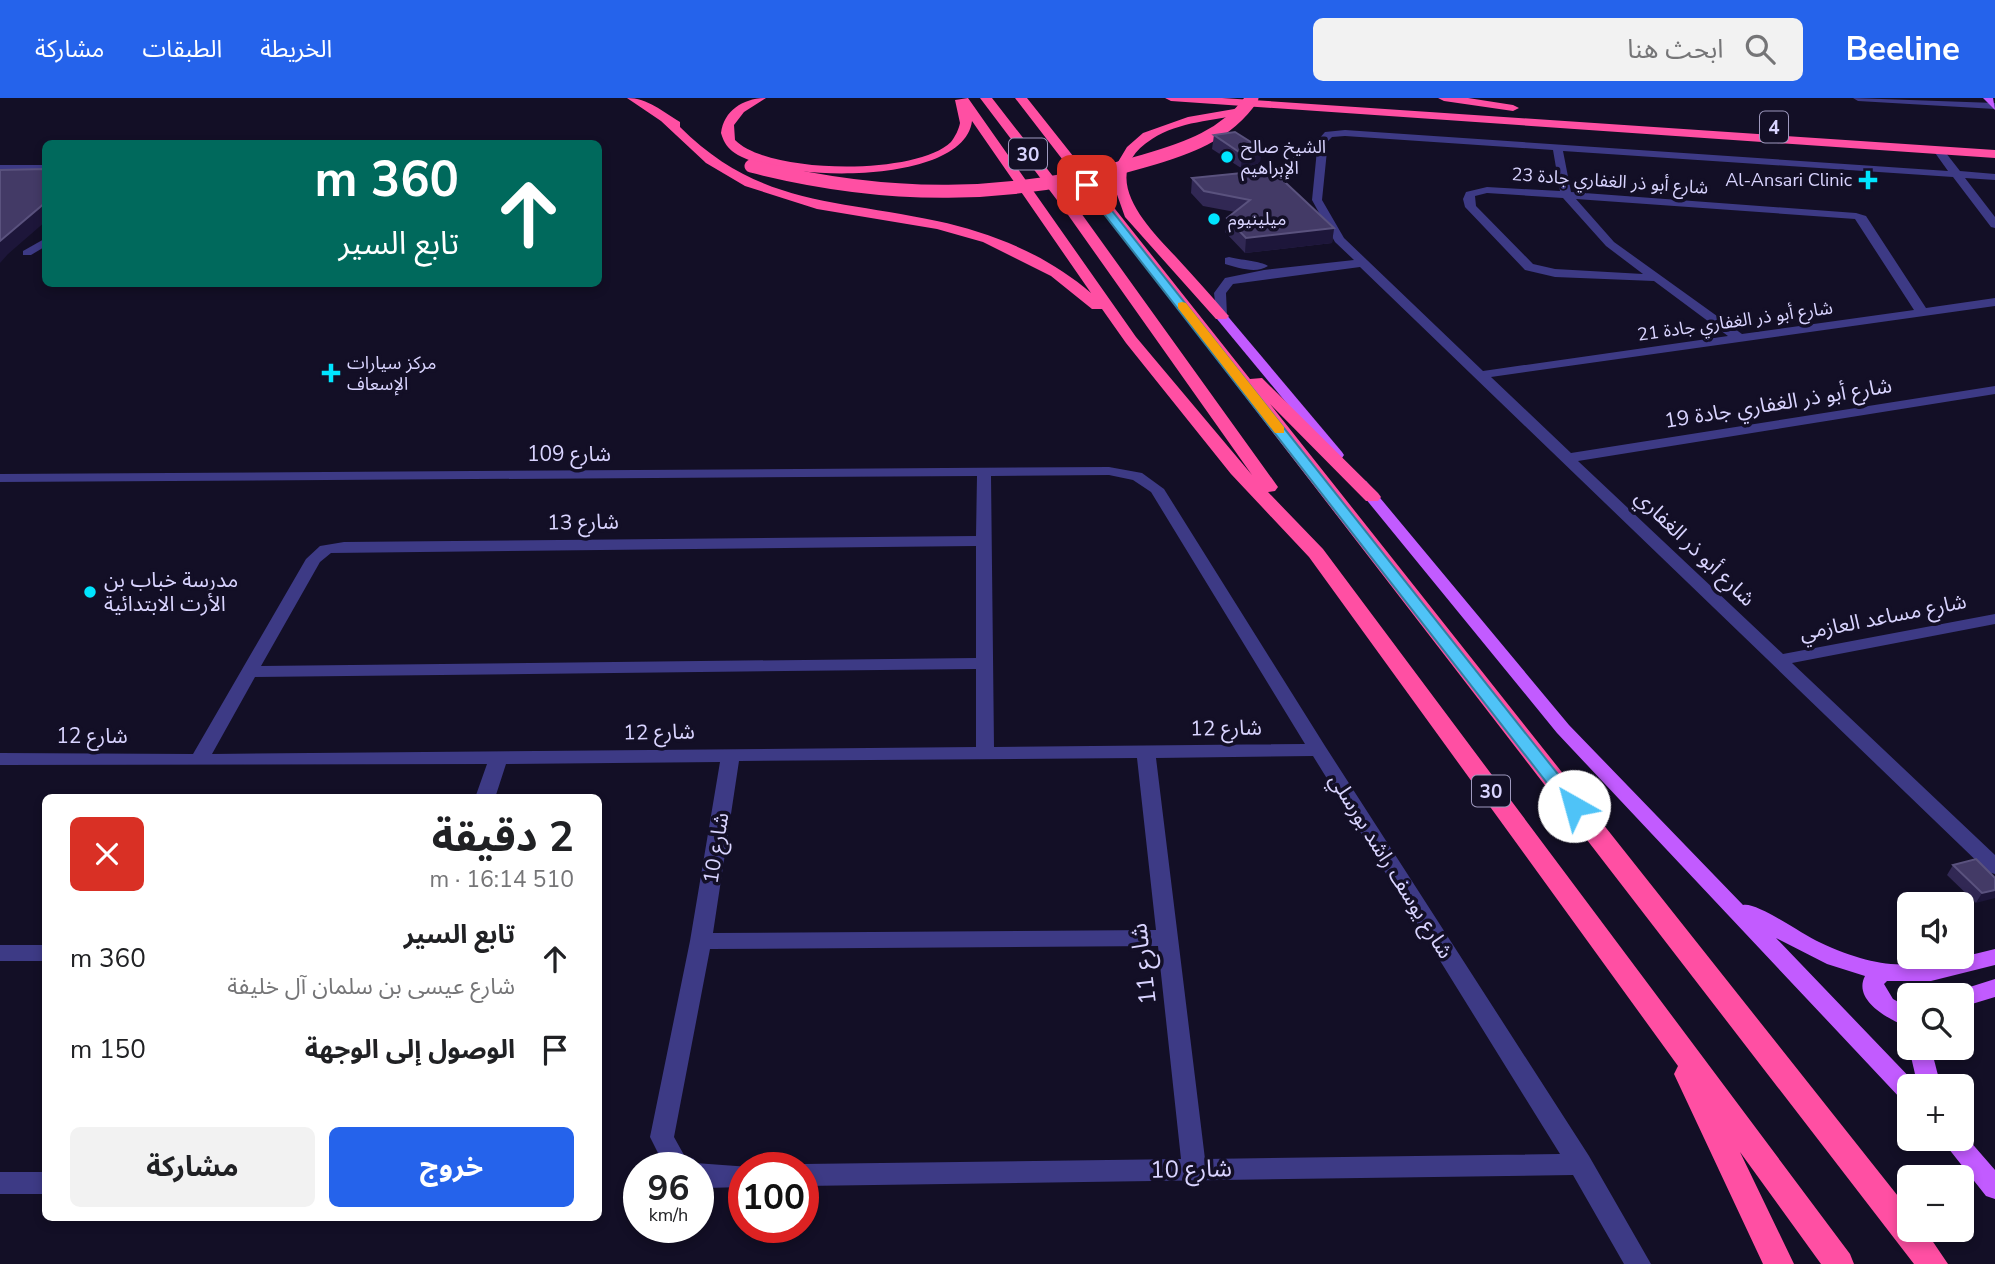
<!DOCTYPE html>
<html lang="ar">
<head>
<meta charset="utf-8">
<style>
  :root { --surface:#fff; --page:#f2f2f2; --text:#202124; --muted:#757577; --accent:#2563eb }
  body { margin:0; font-family:"Nunito Sans","Noto Sans Arabic",sans-serif; background:var(--page); color:var(--text); direction:rtl; height:100vh; display:flex; flex-direction:column; font-size:26px; white-space:nowrap }
  * { box-sizing:border-box; margin:0 }
  p { font-size:23px; color:var(--muted) }
  .icon { flex:none; width:38px; height:38px; fill:none; stroke:currentColor; stroke-width:2; stroke-linecap:round; stroke-linejoin:round }
  .map { position:relative; flex:1; overflow:hidden; direction:ltr }
  .panel { position:absolute; left:42px; top:696px; width:560px; height:427px; display:flex; flex-direction:column; background:var(--surface); border-radius:10px; box-shadow:0 4px 10px #0003; direction:rtl }
  .panel>* { flex:none }
  .guide { position:absolute; left:42px; top:42px; width:560px; height:147px; border-radius:10px; box-shadow:0 4px 10px #0003; direction:rtl; background:#00695c; color:#fff; overflow:hidden }
  .buttons { position:absolute; left:1897px; top:794px; display:grid; gap:14px }
  .buttons a { display:grid; place-items:center; width:77px; height:77px; border-radius:10px; background:var(--surface); box-shadow:0 4px 10px #0003; font-size:35px }
  .speed { position:absolute; left:623px; top:1054px; display:flex; gap:14px; font-size:35px; font-weight:700; text-align:center }
  .speed>* { display:grid; place-content:center; width:91px; height:91px; border-radius:50%; background:var(--surface); box-shadow:0 4px 10px #0003; line-height:1 }
  .speed small { font-size:18px; font-weight:400 }
  .speed .limit { border:10px solid #d22; background:#fff; color:#111 }
  .pin { position:absolute; display:grid; place-items:center; width:60px; height:60px; color:#fff; margin:-30px; border-radius:14px; box-shadow:0 4px 10px #0006 }
  .me { position:absolute; width:77px; margin:-38px; rotate:322deg; stroke-linejoin:round; filter:drop-shadow(0 0 5px #0008) }
  .turn { display:flex; align-items:center; gap:24px; height:147px; padding:0 28px; font-size:32px }
  .turn .icon { width:91px; height:91px; stroke-width:2.5 }
  .turn b { display:block; font-size:49px; line-height:60px }
  .round { display:grid; place-items:center; flex:none; width:74px; height:74px; border-radius:10px; background:var(--page) }
  .summary { display:flex; align-items:center; justify-content:space-between; height:119px; padding:0 28px }
  h1 { font-size:42px; font-weight:700; line-height:52px }
  .primary-button { display:flex; gap:14px; margin-top:auto; padding:14px 28px }
  .primary-button a { flex:1; height:80px; border-radius:10px; background:var(--accent); color:#fff; font-size:28px; font-weight:700; line-height:80px; text-align:center }
  .primary-button a+a { background:var(--page); color:var(--text) }
  ul { padding:0; list-style:none }
  li { display:flex; align-items:center; gap:21px; height:91px; padding:0 28px }
  li div { flex:1 }
  li b { display:block; font-size:26px }
  li em { font-style:normal }
  header { display:flex; align-items:center; gap:42px; box-sizing:border-box; height:98px; padding:0 35px; background:var(--accent); color:#fff }
  header strong { font-size:33px }
  nav { display:flex; gap:38px; margin-inline-start:auto; font-size:24px }
  .search { width:490px; height:63px; background:var(--page); display:flex; align-items:center; gap:18px; box-sizing:border-box; padding:0 24px; border-radius:10px; color:var(--muted); font-size:26px }
  .map>svg:first-child { display:block }
</style>
</head>
<body>
<header>
<strong>Beeline</strong>
<div class="search"><svg class="icon" aria-label="search" viewBox="0 0 24 24"><circle cx="10" cy="10" r="6"/><path d="M15 15l6 6"/></svg>ابحث هنا</div>
<nav><a>الخريطة</a><a>الطبقات</a><a>مشاركة</a></nav>
</header>
<div class="map">
<svg width="1995" height="1166" viewBox="0 0 1995 1166">
  <rect width="100%" height="100%" fill="#130f26"/>
  <g fill="none" stroke-linecap="round" stroke-linejoin="round">
    <!-- minor -->
    <g fill="#3d3a85" fill-rule="evenodd">
      <polygon points="1853,0 1995,5 1995,11 1858,3"/>
      <path d="M1345 32 1948 73 1933 52 1938 49 1942 50 1960 73 1995 76V82L1965 80 1995 119V130L1991 129 1953 79 1563 53 1571 94 1856 115 1866 118 1926 210 1995 200V208L1491 279 1571 355 1995 288V296L1578 363 1783 556 1995 516V526L1792 565 1995 757V776L1988 774 1360 169 1233 186 1226 195 1227 218 1225 221H1217L1214 195 1225 180 1264 172 1354 162 1335 144 1312 102 1318 42 1325 34ZM1345 38 1553 52 1560 93 1487 89 1466 94 1463 101 1465 109 1525 172 1555 179 1654 183 1728 238 1483 273 1344 140 1322 102 1328 43 1332 39ZM1487 95 1563 100 1606 148 1643 176 1555 171 1533 166 1476 108 1475 98ZM1576 101 1855 121 1914 212 1742 236 1614 144Z"/>
      <polygon points="0,67 42,67 46,68 46,72 0,73"/>
      <polygon points="46,140 46,148 31,157 23,157 23,153"/>
      <path d="M1229 159C1240 162 1261 163 1268 168 1256 176 1239 170 1225 166V160Z"/>
      <path d="M1109 369 1142 375 1164 391 1325 648 1589 1058 1651 1166H1624L1573 1077 803 1088V1069H795L803 1066 1181 1061 1158 848 710 851 674 1039 684 1057 694 1061 695 1065 750 1069H744V1089L706 1090 698 1087V1069H665L650 1039 690 843 720 664 506 666 495 700H475L487 666 0 667V655L193 656 306 461 320 448 344 444 976 438 977 378 0 384V376ZM1109 377 1133 382 1151 394 1305 646 994 649 991 378ZM976 448V560L261 568 320 464 331 455ZM976 571V649L212 656 255 579ZM1313 658 1560 1056 1205 1061 1156 660ZM1137 660 1156 832 713 835 739 663Z"/>
      <rect x="0" y="847" width="46" height="16"/>
      <rect x="0" y="1074" width="46" height="22"/>
    </g>
    <!-- major -->
    <g fill="#c25bff" fill-rule="evenodd">
      <polygon points="1983,0 1993,0 1995,12"/>
      <polygon points="1221,214 1225,215 1342,354 1344,357 1342,360 1332,360 1217,221 1217,215"/>
      <path d="M1361 382 1366 383 1569 627 1743 807C1756 803 1803 837 1819 844 1889 877 1923 869 1995 851V867L1931 883H1887L1884 886 1893 901 1909 910V929C1891 923 1852 903 1865 878L1827 866 1776 840 1917 987 1909 989V1004L1901 1001 1557 635 1356 389 1354 386 1356 383Z"/>
      <polygon points="1995,881 1995,899 1962,909 1962,898 1952,898 1954,894"/>
      <polygon points="1909,950 1931,950 1941,989 1918,989"/>
      <polygon points="1962,1034 1995,1072 1995,1101 1986,1098 1941,1041 1962,1041"/>
    </g>
    <!-- highway -->
    <g fill="#ff4fa3" fill-rule="evenodd">
      <path d="M627 0C648 0 663 14 680 24V29C759 108 836 101 937 123 993 135 1047 157 1091 195L972 23C964 89 772 85 732 53 726 48 723 42 721 35 724 12 744 0 766 0L744 14 734 27 735 42C768 76 916 78 951 44 955 39 959 31 960 25L955 2 968 0 1136 239 1252 377 1066 114 980 0H992L1076 108 1278 389 1275 393 1268 394 1323 451 1850 1156 1854 1166H1821L1740 1054 1794 1166H1763L1674 976 1678 968 1309 459 1231 376 1126 245 1102 211H1092L1051 178 983 144 937 131 817 111 745 88 706 65 661 23Z"/>
      <polygon points="1015,0 1027,0 1250,281 1262,280 1378,395 1381,399 1378,403 1366,403 1270,306 1909,1112 1909,1132 1925,1132 1948,1166 1914,1166"/>
      <polygon points="1165,0 1222,0 1995,52 1995,60 1171,3"/>
      <polygon points="1438,0 1468,0 1513,7 1519,10 1513,13 1444,3"/>
      <path d="M1240 10 1246 14 1244 16C1213 23 1180 23 1152 41 1095 77 1147 128 1176 159 1193 178 1210 196 1226 215L1229 218 1226 221H1216L1125 119 1115 91V69L1127 49 1143 35 1188 19Z"/>
    </g>
    <!-- highway-bridge -->
    <path stroke="#ff4fa3" stroke-width="13" d="M751 68C885 102 1012 103 1144 63 1186 51 1227 37 1252 0"/>
  </g>
  <!-- wall -->
  <g fill="#312854">
    <polygon points="1214,37 1260,65 1241,70 1212,51"/>
    <polygon points="1192,80 1334,130 1332,145 1245,155 1225,134 1227,120 1235,114 1203,108 1191,95"/>
    <polygon points="1953,767 1995,780 1976,805 1947,777"/>
  </g>
  <!-- shaded-wall -->
  <g fill="#1d163a">
    <polygon points="1262,51 1260,65 1241,70 1242,56"/>
    <polygon points="46,104 46,123 8,156 0,165 0,143"/>
    <polygon points="1334,130 1332,145 1245,155 1246,140"/>
    <polygon points="1995,792 1995,800 1976,805 1982,795"/>
  </g>
  <!-- building -->
  <g fill="#433a66" stroke="#5a527e" stroke-width="2">
    <polygon points="1235,34 1262,51 1242,56 1214,37"/>
    <polygon points="46,71 46,104 0,143 0,72"/>
    <polygon points="1272,72 1334,130 1246,140 1227,120 1250,102 1204,93 1192,80"/>
    <polygon points="1976,761 1995,780 1995,792 1982,795 1953,767"/>
  </g>
  <!-- route -->
  <polygon fill="#4fc3f7" stroke="#337fa1" stroke-width="2" points="1087,84 1090,85 1580,704 1583,708 1580,712 1568,712 1083,89 1082,87"/>
  <!-- slow -->
  <polygon fill="#f59e0b" points="1182,204 1186,205 1284,329 1284,335 1275,335 1178,210 1178,205"/>
  <!-- markers -->
  <g fill="#00e5ff" stroke="#130f26" stroke-width="2.5">
    <circle cx="1227" cy="59" r="7"/>
    <path d="M1864.5 71.5h7v7h7v7h-7v7h-7v-7h-7v-7h7z"/>
    <circle cx="1214" cy="121" r="7"/>
    <path d="M327.5 264.5h7v7h7v7h-7v7h-7v-7h-7v-7h7z"/>
    <circle cx="90" cy="494" r="7"/>
  </g>
  <g text-anchor="middle" stroke-width="7" stroke-linejoin="round" paint-order="stroke">
    <!-- far-poi labels -->
    <g font-size="18" fill="#d9d4ff" stroke="#130f26" text-anchor="start">
      <text x="1241" y="55">الشيخ صالح<tspan x="1241" dy="21">الإبراهيم</tspan></text>
      <text x="1852" y="88" text-anchor="end">Al-Ansari Clinic</text>
      <text x="1228" y="127">ميلينيوم</text>
      <text x="347" y="271">مركز سيارات<tspan x="347" dy="21">الإسعاف</tspan></text>
    </g>
    <!-- far-street labels -->
    <g font-size="18" fill="#d9d4ff" stroke="#130f26">
      <text transform="translate(1610 83) rotate(4)" y="6">شارع أبو ذر الغفاري جادة 23</text>
      <text transform="translate(1735 223) rotate(-8)" y="6">شارع أبو ذر الغفاري جادة 21</text>
    </g>
    <!-- shield labels -->
    <g fill="#130f26" stroke="#9e99be" stroke-width="2">
      <rect x="1760" y="13.5" width="28" height="31" rx="5"/>
      <rect x="1009" y="40.5" width="38" height="31" rx="5"/>
      <rect x="1472" y="677.5" width="38" height="31" rx="5"/>
    </g>
    <g font-size="19" font-weight="bold" fill="#d9d4ff">
      <text x="1774" y="36">4</text>
      <text x="1028" y="63">30</text>
      <text x="1491" y="700">30</text>
    </g>
    <!-- street labels -->
    <g font-size="21" fill="#d9d4ff" stroke="#130f26">
      <text transform="translate(1778 305) rotate(-9)" y="7">شارع أبو ذر الغفاري جادة 19</text>
      <text x="569" y="363">شارع 109</text>
      <text transform="translate(583 424) rotate(-1)" y="7">شارع 13</text>
      <text transform="translate(1695 450) rotate(44)" y="7">شارع أبو ذر الغفاري</text>
      <text transform="translate(1883 519) rotate(-11)" y="7">شارع مساعد العازمي</text>
      <text transform="translate(1226 630) rotate(-1)" y="7">شارع 12</text>
      <text transform="translate(659 634) rotate(-1)" y="7">شارع 12</text>
      <text x="92" y="645">شارع 12</text>
      <text transform="translate(716 750) rotate(-81)" y="7">شارع 10</text>
      <text transform="translate(1391 768) rotate(58)" y="7">شارع يوسف راشد بورسلي</text>
    </g>
    <!-- poi labels -->
    <g font-size="21" fill="#d9d4ff" stroke="#130f26" text-anchor="start">
      <text x="104" y="489">مدرسة خباب بن<tspan x="104" dy="24">الأرت الابتدائية</tspan></text>
    </g>
    <!-- near-street labels -->
    <g font-size="24" fill="#d9d4ff" stroke="#130f26">
      <text transform="translate(1143 866) rotate(-97)" y="8">شارع 11</text>
      <text transform="translate(1191 1071) rotate(-1)" y="8">شارع 10</text>
    </g>
  </g>
</svg>
<div class="buttons">
<a><svg class="icon" aria-label="sound" viewBox="0 0 24 24"><path d="M4 9h4l5-4v14l-5-4H4zM17 9q2 3 0 6"/></svg></a>
<a><svg class="icon" aria-label="search" viewBox="0 0 24 24"><circle cx="10" cy="10" r="6"/><path d="M15 15l6 6"/></svg></a>
<a>+</a>
<a>−</a>
</div>
<div class="speed"><div>96<small>km/h</small></div><div class="limit">100</div></div>
<div class="pin" style="left:1087px;top:87px;background:#d93025"><svg class="icon" aria-label="arrive" viewBox="0 0 24 24"><path d="M6 21V4h12l-3 4 3 4H6"/></svg></div>
<svg class="me" style="left:1574px;top:708px" viewBox="-20 -20 40 40"><circle r="19" fill="#fff"/><path d="M0-13L10 11 0 6-10 11z" fill="#4fc3f7"/></svg>
<div class="guide">
<div class="turn"><svg class="icon" aria-label="ahead" viewBox="0 0 24 24"><path d="M12 20V5M6 11l6-6 6 6"/></svg><div><b>360 m</b>تابع السير</div></div>
</div>
<section class="panel">
<div class="summary"><div><h1>2 دقيقة</h1><p>510 m · 16:14</p></div><a class="round" style="background:#d93025;color:#fff"><svg class="icon" aria-label="close" viewBox="0 0 24 24"><path d="M6 6l12 12M18 6L6 18"/></svg></a></div>
<ul>
<li><svg class="icon" aria-label="ahead" viewBox="0 0 24 24"><path d="M12 20V5M6 11l6-6 6 6"/></svg><div><b>تابع السير</b><p>شارع عيسى بن سلمان آل خليفة</p></div><em>360 m</em></li>
<li><svg class="icon" aria-label="arrive" viewBox="0 0 24 24"><path d="M6 21V4h12l-3 4 3 4H6"/></svg><div><b>الوصول إلى الوجهة</b></div><em>150 m</em></li>
</ul>
<div class="primary-button"><a>خروج</a><a>مشاركة</a></div>
</section>
</div>
</body>
</html>
